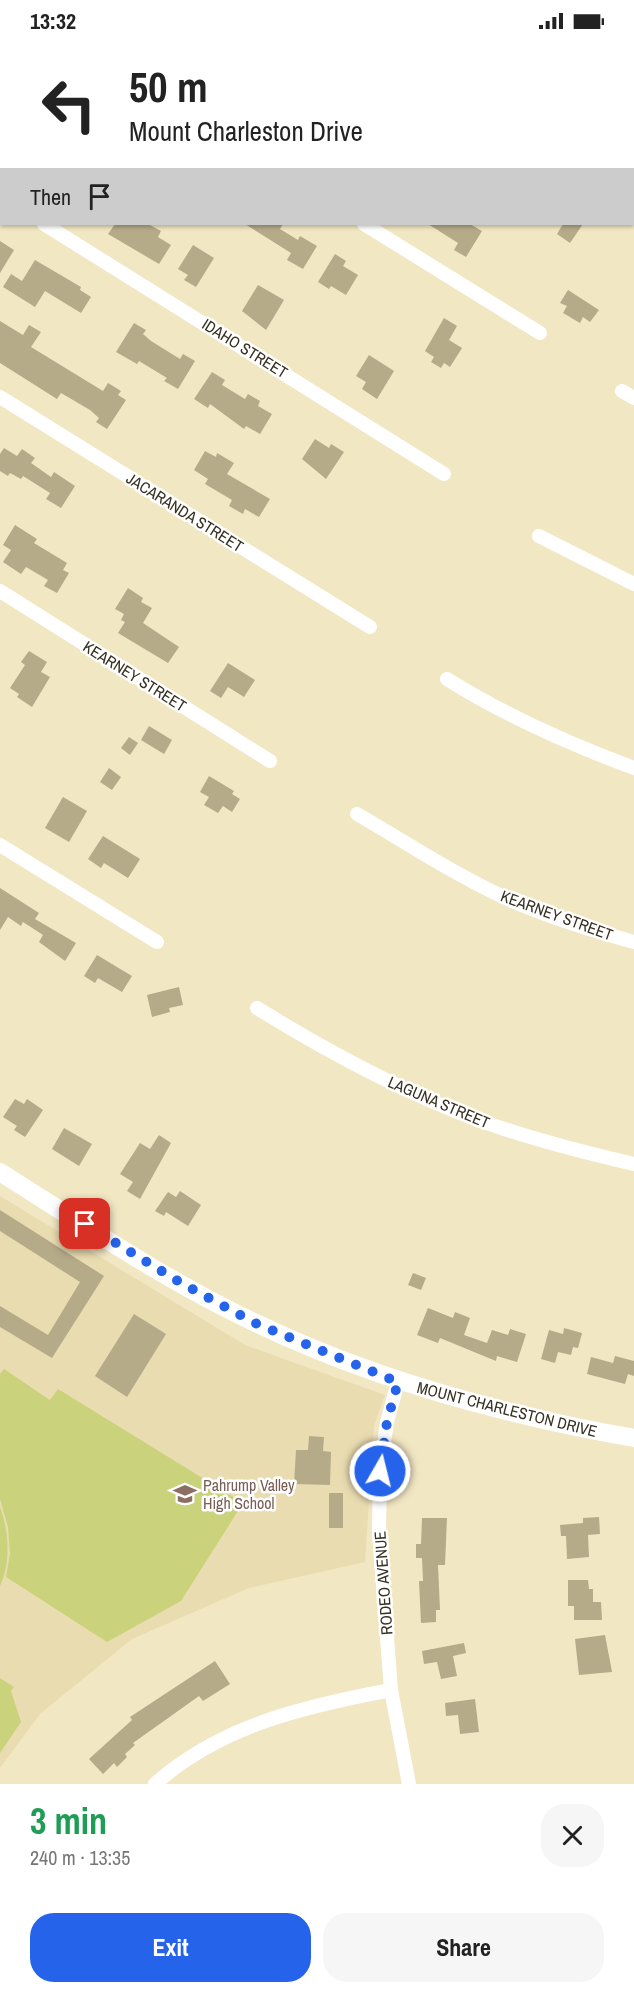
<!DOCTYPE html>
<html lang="en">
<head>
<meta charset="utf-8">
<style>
  :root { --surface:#fff; --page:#f6f6f6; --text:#222; --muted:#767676; --accent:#2563eb }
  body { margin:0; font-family:"Archivo Narrow",sans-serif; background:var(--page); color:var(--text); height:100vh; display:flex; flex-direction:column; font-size:22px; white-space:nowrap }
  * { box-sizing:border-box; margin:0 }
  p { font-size:20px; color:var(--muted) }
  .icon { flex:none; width:33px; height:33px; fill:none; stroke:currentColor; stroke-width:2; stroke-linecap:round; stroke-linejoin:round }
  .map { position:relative; height:1742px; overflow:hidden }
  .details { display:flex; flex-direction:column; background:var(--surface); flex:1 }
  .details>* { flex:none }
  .hud { position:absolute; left:0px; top:0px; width:634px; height:183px; box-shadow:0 2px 4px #0004; background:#fff; color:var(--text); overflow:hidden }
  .pin { position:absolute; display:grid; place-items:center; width:51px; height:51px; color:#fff; margin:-26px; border-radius:12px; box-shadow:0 3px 9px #0006 }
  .me { position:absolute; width:66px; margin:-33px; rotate:8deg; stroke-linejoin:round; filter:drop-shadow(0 0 4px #0008) }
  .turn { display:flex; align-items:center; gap:21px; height:126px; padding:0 30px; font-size:27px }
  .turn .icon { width:78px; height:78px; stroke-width:2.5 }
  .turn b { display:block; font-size:42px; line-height:51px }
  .then { display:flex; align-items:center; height:57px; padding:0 30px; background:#0003; gap:12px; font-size:22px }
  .round { display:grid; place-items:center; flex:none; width:63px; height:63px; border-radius:24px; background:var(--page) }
  .summary { display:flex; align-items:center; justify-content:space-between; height:102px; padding:0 30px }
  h1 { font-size:36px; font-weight:700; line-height:45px; color:#1e9e55 }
  .action { display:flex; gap:12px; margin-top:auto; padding:12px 30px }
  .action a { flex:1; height:69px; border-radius:24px; background:var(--accent); color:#fff; font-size:24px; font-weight:700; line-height:69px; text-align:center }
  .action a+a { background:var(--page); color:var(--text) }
  .status { display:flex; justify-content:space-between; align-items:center; height:42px; padding:0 30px; background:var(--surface); direction:ltr }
  .status svg { height:16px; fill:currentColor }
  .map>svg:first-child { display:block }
</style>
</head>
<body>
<div class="status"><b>13:32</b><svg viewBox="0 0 49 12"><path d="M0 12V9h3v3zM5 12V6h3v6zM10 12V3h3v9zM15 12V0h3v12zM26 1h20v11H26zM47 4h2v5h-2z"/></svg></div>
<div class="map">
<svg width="634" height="1742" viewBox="0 0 634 1742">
  <rect width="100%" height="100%" fill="#f2e7c3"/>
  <!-- built -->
  <polygon fill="#eadcb1" points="0,1154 245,1303 385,1353 374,1384 365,1520 249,1546 132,1597 40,1672 0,1726"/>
  <!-- green -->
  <g fill="#cad37b">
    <polygon points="4,1327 50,1358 58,1347 243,1461 181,1559 107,1600 6,1535 10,1512 8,1485 0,1457 0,1332"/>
    <path d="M0 1465C9 1489 11 1521 0 1544Z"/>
    <polygon points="0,1636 14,1645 11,1649 21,1680 0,1711"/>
  </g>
  <!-- building -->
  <g fill="#b5ab89">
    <polygon points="115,182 148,182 161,189 158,195 171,203 159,222 108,192"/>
    <polygon points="245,182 283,182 280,187 298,198 300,194 317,204 303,227 287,218 291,211"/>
    <polygon points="428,182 470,182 482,189 466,215 454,208 458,201"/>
    <polygon points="563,182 583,182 570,201 557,192"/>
    <polygon points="0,199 14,208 0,231"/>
    <polygon points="193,203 214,216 196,245 184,238 188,233 178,227"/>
    <polygon points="335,212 346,219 343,224 358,233 346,253 331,244 329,247 318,240"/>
    <polygon points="35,218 81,245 80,248 91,255 81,271 45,249 35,265 3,245 11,232 22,239"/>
    <polygon points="258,243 284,258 266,288 242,269"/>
    <polygon points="568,248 599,268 590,280 583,275 580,281 563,271 567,264 560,261"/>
    <polygon points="444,276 457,284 449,298 462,306 450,325 444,321 441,326 431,320 434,315 425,309"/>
    <polygon points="0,279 23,293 29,283 41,290 31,305 103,349 108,341 121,349 118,353 126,358 107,387 96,380 99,376 90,368 61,351 57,357 0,321"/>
    <polygon points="134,281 146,288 143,292 151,299 180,317 183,312 195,319 178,347 164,339 167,336 139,319 137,322 116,310"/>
    <polygon points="369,313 394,329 377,357 362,347 366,340 356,334"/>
    <polygon points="212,330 225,338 222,343 245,357 248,352 260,359 258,364 272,372 260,392 246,384 244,387 210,362 208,366 194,357"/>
    <polygon points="315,397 329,406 331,402 344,410 326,437 302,417"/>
    <polygon points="4,406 17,414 22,407 35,416 31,421 51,435 54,430 75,444 61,466 46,457 50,451 23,434 21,437 10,431 8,434 0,429 0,412"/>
    <polygon points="205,409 216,415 217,411 234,421 227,432 270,457 259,475 245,467 243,472 229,464 232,458 205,442 208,437 194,428"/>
    <polygon points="15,483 37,497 34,501 67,521 63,528 69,531 57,551 44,544 48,538 26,525 21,532 3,520 11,508 3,503"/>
    <polygon points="128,546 143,556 141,560 152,566 143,581 179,605 168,621 118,591 125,580 121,578 124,572 115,567"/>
    <polygon points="29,609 47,620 41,630 50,635 32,665 17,655 19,652 10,646 25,623 21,620"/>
    <polygon points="228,621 255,638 244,655 228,645 221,656 210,649"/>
    <polygon points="149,684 172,698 164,712 141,698"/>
    <polygon points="129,695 138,701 130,713 121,706"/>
    <polygon points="109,726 121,735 112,748 100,740"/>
    <polygon points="209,734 234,749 232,752 240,757 232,770 223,764 218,771 204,763 209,755 200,750"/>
    <polygon points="63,755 87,769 69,800 45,786"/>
    <polygon points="103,794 140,817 128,836 104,821 101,826 88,817"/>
    <polygon points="0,846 39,871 35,877 76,901 65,919 39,900 43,893 23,880 21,884 8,875 0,888"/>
    <polygon points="97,913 132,934 122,950 98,936 95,941 84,934"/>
    <polygon points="179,945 183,963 169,966 170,970 152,975 147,953"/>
    <polygon points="15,1057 24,1062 27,1057 43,1068 25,1095 14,1088 17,1084 3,1075"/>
    <polygon points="64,1086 92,1102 79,1124 52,1107"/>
    <polygon points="159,1093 171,1101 140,1157 127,1149 133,1140 120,1132 140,1101 150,1107"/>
    <polygon points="180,1149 201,1163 188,1184 166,1170 164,1174 155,1169 168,1150 176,1155"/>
    <polygon points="0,1168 104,1234 52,1316 0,1285 0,1264 48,1293 80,1240 0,1189"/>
    <polygon points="413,1231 426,1236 421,1248 408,1243"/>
    <polygon points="428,1266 453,1276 455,1270 470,1276 464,1293 487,1301 492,1288 508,1293 510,1287 526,1292 517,1320 497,1314 496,1319 440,1296 438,1301 417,1293"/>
    <polygon points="134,1272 166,1292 127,1355 95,1334"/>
    <polygon points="564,1286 582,1291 578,1306 573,1305 571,1313 558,1310 555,1321 541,1317 549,1288 563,1292"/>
    <polygon points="615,1314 634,1319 634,1334 628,1332 625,1342 587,1332 591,1315 613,1321"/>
    <polygon points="309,1394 324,1395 323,1409 331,1410 330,1443 294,1442 296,1408 308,1408"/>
    <rect x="329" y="1451" width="14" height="35"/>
    <polygon points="599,1475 600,1492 588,1493 589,1515 567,1517 566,1494 561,1494 560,1483 583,1481 583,1476"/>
    <polygon points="422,1476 447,1476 445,1523 438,1523 440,1568 436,1568 436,1580 421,1581 419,1539 423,1539 422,1516 416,1516 416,1502 421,1502"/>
    <polygon points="568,1538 588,1538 589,1547 593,1547 593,1560 601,1560 602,1578 574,1578 574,1564 568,1564"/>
    <polygon points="605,1593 612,1630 579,1633 575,1597"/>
    <polygon points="464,1601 466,1611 453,1614 457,1634 441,1637 437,1620 424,1622 422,1609"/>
    <polygon points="215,1619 230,1642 203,1659 199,1654 133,1701 135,1703 125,1712 127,1715 117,1725 114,1721 103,1732 89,1717 132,1678 130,1675"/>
    <polygon points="475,1657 479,1690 460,1692 458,1673 446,1674 445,1661"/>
  </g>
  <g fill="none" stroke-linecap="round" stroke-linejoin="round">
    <!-- minor -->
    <g stroke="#fff" stroke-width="14">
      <polyline points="72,0 74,2"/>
      <polyline points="397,0 399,2"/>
      <polyline points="633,148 634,148"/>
      <polyline points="0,153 2,154"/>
      <polyline points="44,182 444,432"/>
      <polyline points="364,182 540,291"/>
      <polyline points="622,349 634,356"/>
      <polyline points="0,355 370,585"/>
      <polyline points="539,494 634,542"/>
      <polyline points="0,549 270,719"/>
      <path d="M447 637C506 674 569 702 634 726"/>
      <path d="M357 772C409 802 461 837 517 861 555 877 594 889 634 900"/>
      <polyline points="0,803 157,900"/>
      <path d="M257 966C328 1010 402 1050 481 1079 531 1097 582 1110 634 1122"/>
      <polyline points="398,1340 387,1380 380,1429 379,1490 391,1648 409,1742"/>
      <path d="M155 1742C221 1683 306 1664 391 1648"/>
    </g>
    <!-- tertiary -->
    <path stroke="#fff" stroke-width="18" d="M0 1130C84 1183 168 1240 258 1282 377 1339 504 1373 634 1396"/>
    <!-- secondary -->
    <g stroke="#fff" stroke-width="20">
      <polyline points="11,2 12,0"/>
      <polyline points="0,19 2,17"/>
    </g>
  </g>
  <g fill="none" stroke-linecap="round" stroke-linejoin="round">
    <!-- route -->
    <polyline stroke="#2563eb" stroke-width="10" stroke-dasharray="0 18" points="85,1182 181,1241 257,1282 398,1340 387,1380 380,1429"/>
  </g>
  <!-- icons -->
  <defs>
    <g id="school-bare" transform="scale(1.8)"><path d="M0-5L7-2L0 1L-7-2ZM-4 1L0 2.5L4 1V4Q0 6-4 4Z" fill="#8d6e63" stroke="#fff" stroke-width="2.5" paint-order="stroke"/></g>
  </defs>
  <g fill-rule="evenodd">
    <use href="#school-bare" x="185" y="1452"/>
  </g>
  <g text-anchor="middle" stroke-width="5" stroke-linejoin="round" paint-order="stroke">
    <!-- street labels -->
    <g font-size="16" fill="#363123" stroke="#fff">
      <text transform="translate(245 306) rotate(32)" y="6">IDAHO STREET</text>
      <text transform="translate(185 470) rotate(32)" y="6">JACARANDA STREET</text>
      <text transform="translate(135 634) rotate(32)" y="6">KEARNEY STREET</text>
      <text transform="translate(557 873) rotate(20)" y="6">KEARNEY STREET</text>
      <text transform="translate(439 1060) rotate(23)" y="6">LAGUNA STREET</text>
      <text transform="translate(507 1367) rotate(14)" y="6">MOUNT CHARLESTON DRIVE</text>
      <text transform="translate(383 1541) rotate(-94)" y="6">RODEO AVENUE</text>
    </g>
    <!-- education labels -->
    <g font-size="16" fill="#785e54" stroke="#fff" text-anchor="start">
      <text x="203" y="1449">Pahrump Valley<tspan x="203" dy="18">High School</tspan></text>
    </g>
  </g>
</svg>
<div class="pin" style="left:85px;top:1182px;background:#d93025"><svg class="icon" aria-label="arrive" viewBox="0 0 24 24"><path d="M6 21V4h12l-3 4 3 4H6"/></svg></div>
<svg class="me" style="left:380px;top:1429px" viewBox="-20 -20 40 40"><circle r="17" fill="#2563eb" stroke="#fff" stroke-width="3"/><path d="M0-11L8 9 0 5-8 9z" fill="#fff"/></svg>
<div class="hud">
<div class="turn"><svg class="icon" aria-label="left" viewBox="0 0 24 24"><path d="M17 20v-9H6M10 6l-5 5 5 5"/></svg><div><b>50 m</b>Mount Charleston Drive</div></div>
<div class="then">Then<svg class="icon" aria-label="arrive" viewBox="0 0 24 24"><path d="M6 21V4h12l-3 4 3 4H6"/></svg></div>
</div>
</div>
<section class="details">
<div class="summary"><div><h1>3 min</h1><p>240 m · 13:35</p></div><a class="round"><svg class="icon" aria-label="close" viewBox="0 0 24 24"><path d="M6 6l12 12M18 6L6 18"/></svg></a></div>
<div class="action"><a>Exit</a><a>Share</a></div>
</section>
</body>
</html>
